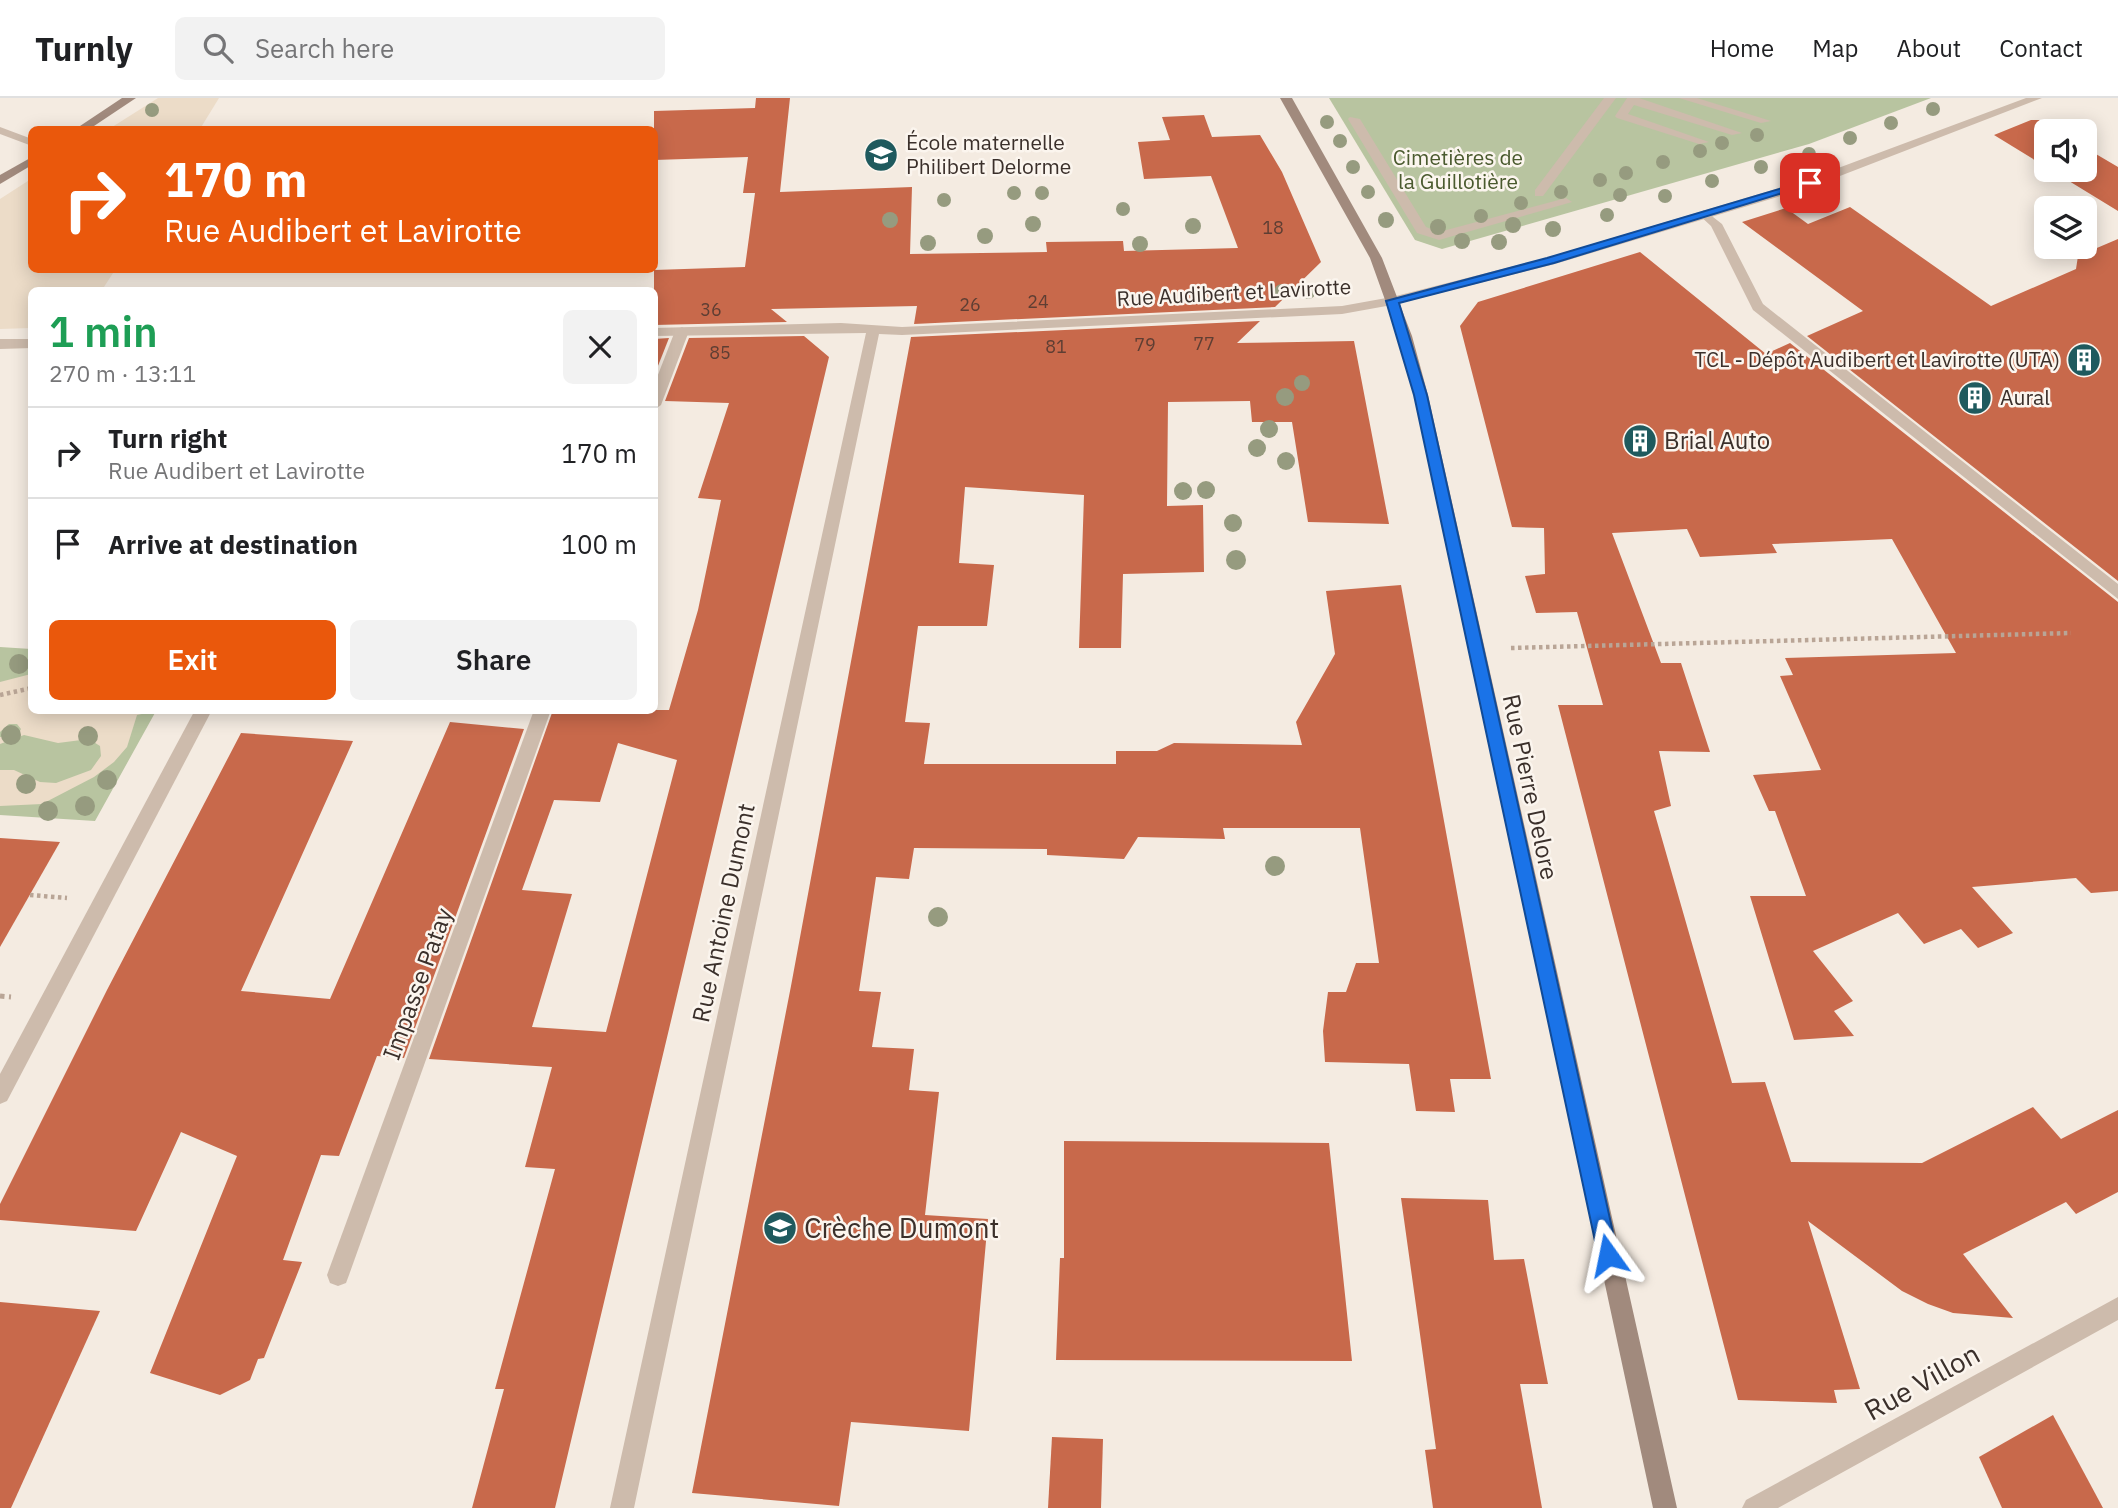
<!DOCTYPE html>
<html lang="en">
<head>
<meta charset="utf-8">
<style>
  :root { --surface:#fff; --page:#f2f2f2; --text:#202124; --muted:#757577; --line:#e0e0e0; --accent:#ea580c }
  body { margin:0; font-family:"IBM Plex Sans",sans-serif; background:var(--page); color:var(--text); height:100vh; display:flex; flex-direction:column; font-size:26px; white-space:nowrap }
  * { box-sizing:border-box; margin:0 }
  p { font-size:23px; color:var(--muted) }
  .icon { flex:none; width:38px; height:38px; fill:none; stroke:currentColor; stroke-width:2; stroke-linecap:round; stroke-linejoin:round }
  .map { position:relative; flex:1; overflow:hidden }
  .side { position:absolute; left:28px; top:189px; width:630px; height:427px; display:flex; flex-direction:column; background:var(--surface); border-radius:10px; box-shadow:0 4px 18px #0003 }
  .side>* { flex:none }
  .guide { position:absolute; left:28px; top:28px; width:630px; height:147px; border-radius:10px; box-shadow:0 4px 18px #0003; background:#ea580c; color:#fff; overflow:hidden }
  .controls { position:absolute; left:2034px; top:21px; display:grid; gap:14px }
  .controls a { display:grid; place-items:center; width:63px; height:63px; border-radius:10px; background:var(--surface); box-shadow:0 4px 18px #0003; font-size:35px }
  .pin { position:absolute; display:grid; place-items:center; width:60px; height:60px; color:#fff; margin:-30px; border-radius:14px; box-shadow:0 4px 10px #0006 }
  .me { position:absolute; width:77px; margin:-38px; rotate:348deg; stroke-linejoin:round; filter:drop-shadow(0 0 5px #0008) }
  .turn { display:flex; align-items:center; gap:24px; height:147px; padding:0 21px; font-size:32px }
  .turn .icon { width:91px; height:91px; stroke-width:2.5 }
  .turn b { display:block; font-size:49px; line-height:60px }
  .round { display:grid; place-items:center; flex:none; width:74px; height:74px; border-radius:10px; background:var(--page) }
  .headline { display:flex; align-items:center; justify-content:space-between; height:119px; padding:0 21px }
  h1 { font-size:42px; font-weight:600; line-height:52px; color:#1e9e55 }
  .primary-button { display:flex; gap:14px; margin-top:auto; padding:14px 21px }
  .primary-button a { flex:1; height:80px; border-radius:10px; background:var(--accent); color:#fff; font-size:28px; font-weight:600; line-height:80px; text-align:center }
  .primary-button a+a { background:var(--page); color:var(--text) }
  ul { padding:0; list-style:none }
  li { display:flex; align-items:center; gap:21px; height:91px; padding:0 21px; border-top:2px solid var(--line) }
  li div { flex:1 }
  li b { display:block; font-size:26px }
  li em { font-style:normal }
  header { display:flex; align-items:center; gap:42px; box-sizing:border-box; height:98px; padding:0 35px; background:var(--surface); border-bottom:2px solid var(--line) }
  header strong { font-size:33px }
  nav { display:flex; gap:38px; margin-inline-start:auto; font-size:24px }
  .search { width:490px; height:63px; background:var(--page); display:flex; align-items:center; gap:18px; box-sizing:border-box; padding:0 24px; border-radius:10px; color:var(--muted); font-size:26px }
  .map>svg:first-child { display:block }
</style>
</head>
<body>
<header>
<strong>Turnly</strong>
<div class="search"><svg class="icon" aria-label="search" viewBox="0 0 24 24"><circle cx="10" cy="10" r="6"/><path d="M15 15l6 6"/></svg>Search here</div>
<nav><a>Home</a><a>Map</a><a>About</a><a>Contact</a></nav>
</header>
<div class="map">
<svg width="2118" height="1410" viewBox="0 0 2118 1410">
  <rect width="100%" height="100%" fill="#f4ebe1"/>
  <!-- green -->
  <g fill="#b8c4a0">
    <polygon points="1329,0 1931,0 1809,46 1442,151 1415,142"/>
    <polygon points="0,549 31,551 32,612 156,613 95,723 0,717"/>
  </g>
  <!-- plaza -->
  <g fill="#ecdcc8">
    <polygon points="158,0 219,0 200,31 109,31"/>
    <polygon points="31,81 32,172 115,172 102,192 32,192 31,230 0,231 0,101"/>
    <polygon points="31,576 32,612 156,613 137,617 127,649 114,664 94,679 42,706 0,708 0,672 14,672 40,684 56,685 91,672 101,658 100,648 89,641 58,645 24,637 0,646 0,639 10,640 18,637 21,631 17,626 9,626 0,634 0,584"/>
  </g>
  <!-- building -->
  <g fill="#c8694b" fill-rule="evenodd">
    <polygon points="756,0 790,0 780,94 912,89 910,156 1047,154 1046,144 1123,143 1124,153 1238,150 1211,78 1144,81 1138,44 1170,42 1162,19 1204,17 1212,39 1260,37 1282,74 1321,164 1275,209 914,226 917,208 771,211 787,224 654,227 654,172 745,169 755,95 743,95 748,59 654,62 654,13 755,10"/>
    <polygon points="2031,22 2039,22 2057,33 2046,33 2046,69 1994,37"/>
    <polygon points="2084,49 2118,69 2118,113 2051,72 2084,72"/>
    <polygon points="1850,109 1991,208 2076,171 2078,158 2118,141 2118,483 1807,238 1863,213 1742,124 1786,110 1808,126"/>
    <polygon points="1640,154 1766,256 1790,245 2118,504 2118,793 2091,795 2076,780 1972,789 2013,835 1978,850 1961,831 1924,846 1898,815 1813,853 1853,903 1834,913 1854,938 1794,942 1750,798 1806,798 1775,713 1769,713 1753,677 1821,672 1780,578 1793,577 1785,560 1956,555 1892,441 1772,446 1777,455 1700,459 1687,431 1612,435 1661,565 1681,565 1710,654 1659,653 1671,708 1654,713 1732,985 1765,984 1791,1064 1922,1065 2033,1009 2061,1041 2118,1012 2118,1094 2076,1116 2066,1104 1963,1156 2013,1220 1953,1215 1928,1206 1902,1193 1808,1123 1860,1291 1834,1292 1837,1305 1738,1302 1558,607 1603,607 1577,514 1536,515 1525,478 1545,476 1544,430 1512,429 1460,228 1478,204"/>
    <polygon points="1260,223 1237,245 1354,243 1389,426 1308,424 1292,324 1252,324 1250,303 1168,304 1167,408 1203,407 1204,474 1123,476 1121,550 1079,550 1084,397 965,389 959,465 994,467 987,528 918,528 905,624 930,625 924,666 1116,666 1116,653 1157,653 1174,645 1302,647 1296,624 1335,556 1326,493 1401,487 1491,981 1450,981 1455,1014 1416,1013 1409,966 1325,964 1323,933 1328,894 1346,894 1356,865 1379,865 1360,730 1223,730 1225,741 1138,739 1124,761 1047,757 1047,751 914,750 909,781 876,779 859,893 881,894 872,949 914,951 909,992 939,994 925,1117 988,1121 969,1333 851,1324 839,1408 692,1395 791,888 911,239"/>
    <path d="M804 238 829 259 555 1410H472L504 1291H495L555 1071 525 1069 552 969 429 961 553 612H669L698 512 721 402 698 400 729 305 665 303 689 240ZM618 645 677 662 606 934 532 929 572 796 522 792 554 702 600 704Z"/>
    <polygon points="669,240 654,278 654,241"/>
    <polygon points="450,624 524,631 404,960 377,958 339,1058 321,1057 283,1162 302,1164 264,1260 258,1261 250,1282 220,1297 150,1275 237,1058 181,1034 136,1133 0,1122 0,1106 107,892 241,635 353,643 241,893 330,901"/>
    <polygon points="0,740 60,744 0,849"/>
    <polygon points="1064,1043 1329,1045 1352,1263 1056,1262 1060,1160 1064,1160"/>
    <polygon points="1401,1100 1488,1102 1494,1162 1524,1161 1548,1286 1520,1286 1542,1410 1433,1410 1425,1352 1436,1351"/>
    <polygon points="0,1204 100,1213 11,1410 0,1410"/>
    <polygon points="2053,1317 2103,1410 2002,1410 1979,1359"/>
    <polygon points="1052,1339 1103,1341 1101,1410 1048,1410"/>
  </g>
  <g fill="none" stroke-linecap="round" stroke-linejoin="round">
    <!-- path-far1 -->
    <g stroke="#b9a596" stroke-width="4.5" stroke-dasharray="3.5 3.5" stroke-linecap="butt">
      <polyline points="1511,550 2071,535"/>
      <polyline points="0,597 32,590"/>
      <polyline points="30,797 67,800"/>
    </g>
    <!-- path -->
    <polyline stroke="#b9a596" stroke-width="5" stroke-dasharray="4.5 4.5" stroke-linecap="butt" points="0,898 11,899"/>
    <!-- lane -->
    <g fill="#cdbbac" fill-rule="evenodd">
      <polygon points="1604,0 1616,0 1543,98 1535,98 1535,92"/>
      <polygon points="1627,0 1639,0 1742,35 1732,37 1634,7 1628,16 1709,44 1699,46 1617,20 1615,18"/>
      <polygon points="1679,0 1697,0 1771,23 1761,25"/>
      <polygon points="1350,19 1360,21 1426,129 1439,134 1566,100 1572,104 1439,142 1417,135 1348,21"/>
      <polygon points="1704,112 1722,126 1763,206 2118,486 2118,501 1753,212 1711,128 1698,116"/>
      <polygon points="682,229 689,233 661,307 654,312 654,287 675,233"/>
      <polygon points="534,612 551,612 349,1177 346,1185 338,1188 330,1185 327,1177"/>
    </g>
    <!-- street -->
    <g fill="#cdbbac" fill-rule="evenodd">
      <polygon points="2026,0 2042,0 1814,88 1555,166 1392,207 1342,216 902,237 879,236 634,1410 610,1410 866,235 654,238 654,230 841,225 902,229 1342,208 1392,199 1546,160 1806,82"/>
      <polygon points="0,29 32,41 32,48 0,36"/>
      <polygon points="0,241 32,241 32,250 0,251"/>
      <polygon points="195,612 212,612 7,1003 0,1006 0,976"/>
      <polygon points="2118,1199 2118,1222 1778,1410 1742,1410 1746,1402"/>
    </g>
    <!-- secondary -->
    <g fill="#a18a7d" fill-rule="evenodd">
      <polygon points="122,0 136,0 88,32 74,32"/>
      <polygon points="1280,0 1292,0 1382,160 1412,238 1428,297 1677,1410 1653,1410 1414,297 1398,238 1370,160"/>
      <polygon points="32,59 32,67 0,86 0,77"/>
    </g>
  </g>
  <!-- trees -->
  <g fill="#969b7f">
    <circle cx="1933" cy="11" r="7"/>
    <circle cx="152" cy="12" r="7"/>
    <circle cx="1327" cy="24" r="7"/>
    <circle cx="1891" cy="25" r="7"/>
    <circle cx="1757" cy="37" r="7"/>
    <circle cx="1850" cy="40" r="7"/>
    <circle cx="1340" cy="43" r="7"/>
    <circle cx="1722" cy="45" r="7"/>
    <circle cx="1700" cy="53" r="7"/>
    <circle cx="1809" cy="56" r="7"/>
    <circle cx="1663" cy="64" r="7"/>
    <circle cx="1353" cy="69" r="7"/>
    <circle cx="1761" cy="69" r="7"/>
    <circle cx="1626" cy="75" r="7"/>
    <circle cx="1600" cy="82" r="7"/>
    <circle cx="1712" cy="83" r="7"/>
    <circle cx="1368" cy="94" r="7"/>
    <circle cx="1561" cy="94" r="7"/>
    <circle cx="1014" cy="95" r="7"/>
    <circle cx="1042" cy="95" r="7"/>
    <circle cx="1620" cy="97" r="7"/>
    <circle cx="1665" cy="98" r="7"/>
    <circle cx="944" cy="102" r="7"/>
    <circle cx="1521" cy="105" r="7"/>
    <circle cx="1123" cy="111" r="7"/>
    <circle cx="1607" cy="117" r="7"/>
    <circle cx="1481" cy="118" r="7"/>
    <circle cx="890" cy="122" r="8"/>
    <circle cx="1386" cy="122" r="8"/>
    <circle cx="1033" cy="126" r="8"/>
    <circle cx="1513" cy="127" r="8"/>
    <circle cx="1193" cy="128" r="8"/>
    <circle cx="1438" cy="129" r="8"/>
    <circle cx="1553" cy="131" r="8"/>
    <circle cx="985" cy="138" r="8"/>
    <circle cx="1462" cy="143" r="8"/>
    <circle cx="1499" cy="144" r="8"/>
    <circle cx="928" cy="145" r="8"/>
    <circle cx="1140" cy="146" r="8"/>
    <circle cx="1308" cy="193" r="8"/>
    <circle cx="1282" cy="194" r="8"/>
    <circle cx="1302" cy="285" r="8"/>
    <circle cx="1285" cy="299" r="9"/>
    <circle cx="1269" cy="331" r="9"/>
    <circle cx="1257" cy="350" r="9"/>
    <circle cx="1286" cy="363" r="9"/>
    <circle cx="1206" cy="392" r="9"/>
    <circle cx="1183" cy="393" r="9"/>
    <circle cx="1233" cy="425" r="9"/>
    <circle cx="1236" cy="462" r="10"/>
    <circle cx="19" cy="566" r="10"/>
    <circle cx="11" cy="637" r="10"/>
    <circle cx="88" cy="638" r="10"/>
    <circle cx="107" cy="682" r="10"/>
    <circle cx="26" cy="686" r="10"/>
    <circle cx="85" cy="708" r="10"/>
    <circle cx="48" cy="713" r="10"/>
    <circle cx="1275" cy="768" r="10"/>
    <circle cx="938" cy="819" r="10"/>
  </g>
  <!-- route -->
  <polygon fill="#1a73e8" stroke="#114b97" stroke-width="2" points="1806,83 1815,85 1554,165 1399,205 1427,297 1618,1157 1615,1164 1608,1167 1601,1164 1598,1157 1414,297 1386,203 1547,160"/>
  <!-- icons -->
  <defs>
    <g id="school-disc" transform="scale(1.75)"><circle r="9.5" fill="#1f5a5e" stroke="#fbf5ee"/><path d="M0-5L7-2L0 1L-7-2ZM-4 1L0 2.5L4 1V4Q0 6-4 4Z" fill="#fff"/></g>
    <g id="building-disc" transform="scale(1.75)"><circle r="9.5" fill="#1f5a5e" stroke="#fbf5ee"/><path d="M-4-6H4V6H1V3H-1V6H-4ZM-2.5-4.3h1.7v1.8h-1.7ZM.8-4.3h1.7v1.8H.8ZM-2.5-1h1.7V.8h-1.7ZM.8-1h1.7V.8H.8Z" fill="#fff"/></g>
  </defs>
  <g fill-rule="evenodd">
    <use href="#school-disc" x="881" y="57"/>
    <use href="#building-disc" x="2084" y="262"/>
    <use href="#building-disc" x="1975" y="300"/>
    <use href="#building-disc" x="1640" y="343"/>
    <use href="#school-disc" x="780" y="1130"/>
  </g>
  <g text-anchor="middle" stroke-width="5" stroke-linejoin="round" paint-order="stroke">
    <!-- far-number labels -->
    <g font-size="18" fill="#5e3e33">
      <text x="1273" y="136">18</text>
      <text x="1038" y="210">24</text>
      <text x="970" y="213">26</text>
      <text x="711" y="218">36</text>
      <text x="1204" y="252">77</text>
      <text x="1145" y="253">79</text>
      <text x="1056" y="255">81</text>
      <text x="720" y="261">85</text>
    </g>
    <!-- far-poi labels -->
    <g font-size="21" fill="#3b302b" stroke="#fbf5ee" text-anchor="start">
      <text x="906" y="52">École maternelle<tspan x="906" dy="24">Philibert Delorme</tspan></text>
      <text x="2060" y="269" text-anchor="end">TCL - Dépôt Audibert et Lavirotte (UTA)</text>
      <text x="2000" y="307">Aural</text>
    </g>
    <!-- far-park labels -->
    <g font-size="21" fill="#4a5a2e" stroke="#fbf5ee">
      <text x="1458" y="67">Cimetières de<tspan x="1458" dy="24">la Guillotière</tspan></text>
    </g>
    <!-- far-street labels -->
    <g font-size="21" fill="#3b302b" stroke="#fbf5ee">
      <text transform="translate(1234 195) rotate(-3)" y="7">Rue Audibert et Lavirotte</text>
    </g>
    <!-- poi labels -->
    <g font-size="24" fill="#3b302b" stroke="#fbf5ee" text-anchor="start">
      <text x="1664" y="351">Brial Auto</text>
    </g>
    <!-- street labels -->
    <g font-size="24" fill="#3b302b" stroke="#fbf5ee">
      <text transform="translate(1530 689) rotate(78)" y="8">Rue Pierre Delore</text>
      <text transform="translate(724 815) rotate(-78)" y="8">Rue Antoine Dumont</text>
      <text transform="translate(418 886) rotate(-70)" y="8">Impasse Patay</text>
    </g>
    <!-- near-poi labels -->
    <g font-size="28" fill="#3b302b" stroke="#fbf5ee" text-anchor="start">
      <text x="804" y="1140">Crèche Dumont</text>
    </g>
    <!-- near-street labels -->
    <g font-size="28" fill="#3b302b" stroke="#fbf5ee">
      <text transform="translate(1922 1284) rotate(-29)" y="10">Rue Villon</text>
    </g>
  </g>
</svg>
<div class="controls">
<a><svg class="icon" aria-label="sound" viewBox="0 0 24 24"><path d="M4 9h4l5-4v14l-5-4H4zM17 9q2 3 0 6"/></svg></a>
<a><svg class="icon" aria-label="layers" viewBox="0 0 24 24"><path d="M12 4l9 5-9 5-9-5zM3 14l9 5 9-5"/></svg></a>
</div>
<div class="pin" style="left:1810px;top:85px;background:#d93025"><svg class="icon" aria-label="arrive" viewBox="0 0 24 24"><path d="M6 21V4h12l-3 4 3 4H6"/></svg></div>
<svg class="me" style="left:1608px;top:1157px" viewBox="-20 -20 40 40"><path d="M0-17L14 15 0 8-14 15z" fill="#1a73e8" stroke="#fff" stroke-width="4"/></svg>
<div class="guide">
<div class="turn"><svg class="icon" aria-label="right" viewBox="0 0 24 24"><path d="M7 20v-9h11M14 6l5 5-5 5"/></svg><div><b>170 m</b>Rue Audibert et Lavirotte</div></div>
</div>
<section class="side">
<div class="headline"><div><h1>1 min</h1><p>270 m · 13:11</p></div><a class="round"><svg class="icon" aria-label="close" viewBox="0 0 24 24"><path d="M6 6l12 12M18 6L6 18"/></svg></a></div>
<ul>
<li><svg class="icon" aria-label="right" viewBox="0 0 24 24"><path d="M7 20v-9h11M14 6l5 5-5 5"/></svg><div><b>Turn right</b><p>Rue Audibert et Lavirotte</p></div><em>170 m</em></li>
<li><svg class="icon" aria-label="arrive" viewBox="0 0 24 24"><path d="M6 21V4h12l-3 4 3 4H6"/></svg><div><b>Arrive at destination</b></div><em>100 m</em></li>
</ul>
<div class="primary-button"><a>Exit</a><a>Share</a></div>
</section>
</div>
</body>
</html>
